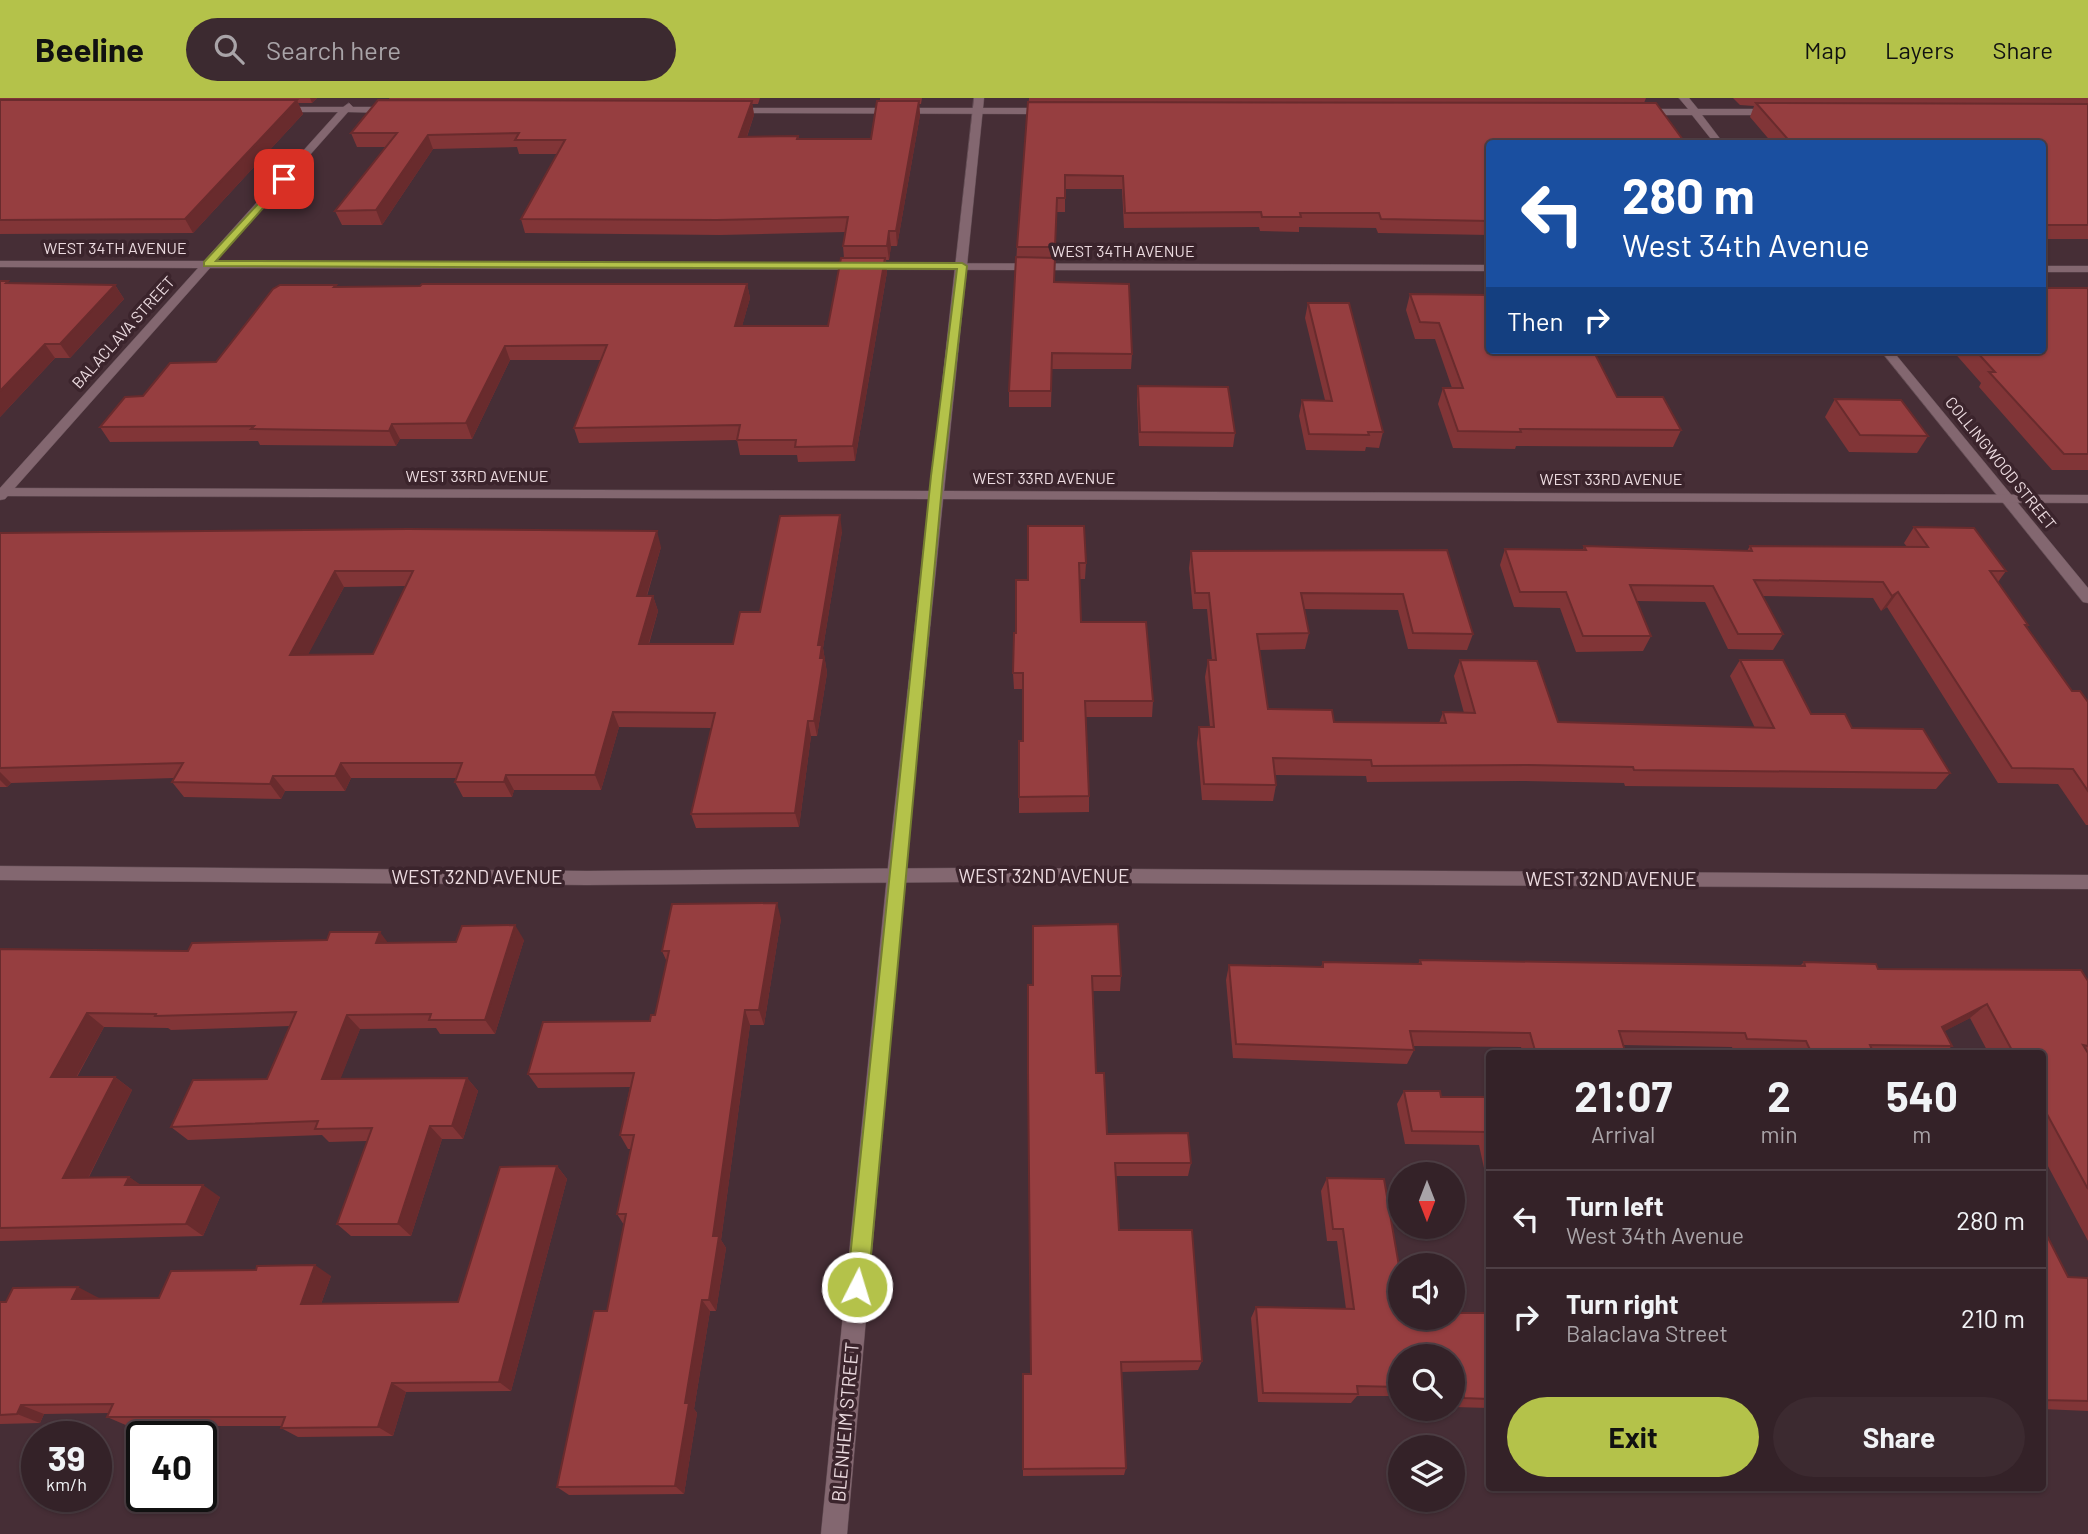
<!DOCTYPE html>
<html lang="en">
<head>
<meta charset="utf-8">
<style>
  :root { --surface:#342228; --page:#3c2a30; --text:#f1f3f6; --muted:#a9a4a8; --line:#4e3f45; --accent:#b4c24a }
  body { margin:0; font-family:Barlow,sans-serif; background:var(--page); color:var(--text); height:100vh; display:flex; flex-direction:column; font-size:26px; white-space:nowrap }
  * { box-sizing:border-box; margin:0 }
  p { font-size:23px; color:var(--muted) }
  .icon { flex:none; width:38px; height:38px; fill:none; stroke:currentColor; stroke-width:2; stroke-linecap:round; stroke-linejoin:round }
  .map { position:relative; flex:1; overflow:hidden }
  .details { position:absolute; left:1486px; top:952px; width:560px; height:441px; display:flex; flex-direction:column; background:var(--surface); border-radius:7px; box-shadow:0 2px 5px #0004,0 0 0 2px var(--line) }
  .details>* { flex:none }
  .banner { position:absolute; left:1486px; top:42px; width:560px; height:214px; border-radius:7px; box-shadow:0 2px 5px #0004,0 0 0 2px var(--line); background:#1a4fa0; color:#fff; overflow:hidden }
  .needle { width:46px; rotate:180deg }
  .tools { position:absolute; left:1388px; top:1064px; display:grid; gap:14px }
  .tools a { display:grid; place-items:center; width:77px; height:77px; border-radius:50%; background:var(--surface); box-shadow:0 2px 5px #0004,0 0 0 2px var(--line); font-size:35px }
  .speed { position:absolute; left:21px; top:1323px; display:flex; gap:14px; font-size:35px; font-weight:700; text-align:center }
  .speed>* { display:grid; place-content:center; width:91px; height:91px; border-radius:50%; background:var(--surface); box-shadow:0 2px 5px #0004,0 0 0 2px var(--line); line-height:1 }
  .speed small { font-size:18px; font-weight:400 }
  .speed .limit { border:4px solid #111; border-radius:10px; background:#fff; color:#111 }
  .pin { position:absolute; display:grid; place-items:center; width:60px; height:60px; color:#fff; margin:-30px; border-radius:14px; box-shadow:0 4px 10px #0006 }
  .me { position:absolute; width:77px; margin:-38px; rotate:5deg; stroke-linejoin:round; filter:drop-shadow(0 0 5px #0008) }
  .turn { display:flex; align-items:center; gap:24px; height:147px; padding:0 21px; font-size:32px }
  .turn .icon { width:91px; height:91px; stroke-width:2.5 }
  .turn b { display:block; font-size:49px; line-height:60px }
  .then { display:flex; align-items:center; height:66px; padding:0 21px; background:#0003; gap:14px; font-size:26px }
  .eta { display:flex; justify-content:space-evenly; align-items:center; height:119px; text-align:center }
  .eta b { font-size:42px; font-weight:700; line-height:49px }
  .primary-button { display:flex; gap:14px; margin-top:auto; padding:14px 21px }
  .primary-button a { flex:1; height:80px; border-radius:42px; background:var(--accent); color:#111; font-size:28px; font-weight:700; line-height:80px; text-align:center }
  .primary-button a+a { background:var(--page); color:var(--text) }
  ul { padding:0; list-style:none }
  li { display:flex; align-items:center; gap:21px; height:98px; padding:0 21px; border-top:2px solid var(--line) }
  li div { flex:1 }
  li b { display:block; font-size:26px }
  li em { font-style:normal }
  header { display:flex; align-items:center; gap:42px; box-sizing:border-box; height:98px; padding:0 35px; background:var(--accent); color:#111 }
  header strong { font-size:33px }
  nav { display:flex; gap:38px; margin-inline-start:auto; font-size:24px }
  .search { width:490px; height:63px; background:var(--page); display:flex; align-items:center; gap:18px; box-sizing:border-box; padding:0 24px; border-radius:38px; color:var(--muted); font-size:26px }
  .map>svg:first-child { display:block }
</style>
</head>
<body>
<header>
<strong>Beeline</strong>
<div class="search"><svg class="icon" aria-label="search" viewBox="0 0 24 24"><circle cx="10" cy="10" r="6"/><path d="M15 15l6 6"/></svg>Search here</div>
<nav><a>Map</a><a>Layers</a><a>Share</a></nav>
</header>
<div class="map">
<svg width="2088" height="1436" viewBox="0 0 2088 1436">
  <rect width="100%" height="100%" fill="#462e36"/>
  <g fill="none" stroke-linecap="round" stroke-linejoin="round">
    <!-- minor casing -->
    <g stroke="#624d54" stroke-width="1">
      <g id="minor">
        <polygon points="1679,0 1689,0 1698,11 1774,11 1779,14 1774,17 1702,17 1724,46 1715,46 1692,17 1641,17 1636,14 1641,11 1688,11"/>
        <polygon points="349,5 353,9 392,9 397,12 392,15 348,14 216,163 1489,167 1489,173 210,170 5,401 0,402 0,390 198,170 0,169 0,163 204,163 338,14 276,14 273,13 273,9 343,9"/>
        <polygon points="728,10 1050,10 1055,13 1050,16 731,15 726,12"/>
        <rect x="2042" y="168" width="46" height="6"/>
        <polygon points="1880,252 1892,252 2088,490 2088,505 2083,504"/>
        <polygon points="0,768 587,773 962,770 2088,777 2088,791 962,784 587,787 0,782"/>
      </g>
    </g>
    <!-- tertiary casing -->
    <g stroke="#624d54" stroke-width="1">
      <polygon id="tertiary" points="974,0 984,0 944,393 2088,397 2088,405 943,401 905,778 847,1436 821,1436 887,778 929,401 0,398 0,390 930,393"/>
    </g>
    <!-- minor -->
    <use href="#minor" fill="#836770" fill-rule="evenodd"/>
    <!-- tertiary -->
    <use href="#tertiary" fill="#836770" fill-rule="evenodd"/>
  </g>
  <!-- wall -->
  <g fill="#813537" fill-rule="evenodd">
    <polygon points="0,0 317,0 312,5 298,5 303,16 193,135 0,136"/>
    <polygon points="389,0 760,0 758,6 752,6 754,17 747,39 798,38 799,41 871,41 880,3 880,0 922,0 921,6 919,6 920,17 897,148 891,148 889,162 886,162 887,174 855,363 798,364 797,357 740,357 737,342 579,345 574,330 601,262 510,262 472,341 400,341 396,348 260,347 258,343 110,344 100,329 143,298 216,264 337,189 747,186 750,200 742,228 828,228 844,160 843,148 845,134 720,137 525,135 521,121 557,56 519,56 517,49 433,51 382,127 342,127 335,113 386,49 357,49 351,35 390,2"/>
    <polygon points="1029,0 1646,0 1644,5 1489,46 1489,137 1378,135 1376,130 1299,129 1299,134 1260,133 1259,129 1124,130 1122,91 1065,91 1065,114 1056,114 1054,184 1132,256 1131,271 1052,271 1051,309 1009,309 1009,293 1017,149"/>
    <polygon points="1733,0 2088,0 2088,141 2042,141 2042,46 1773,46 1750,19 1754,8 1740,7"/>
    <polygon points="10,185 115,187 124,201 70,260 55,260 0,319"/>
    <polygon points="2088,190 2088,372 2052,372 1979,289 1981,285 1952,252 2042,252"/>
    <polygon points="1489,193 1489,252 1617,299 1681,332 1673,349 1516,348 1515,351 1453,350 1438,306 1443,290 1452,290 1435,241 1415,241 1406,212 1410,196 1488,197"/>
    <polygon points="1308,205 1383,334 1379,350 1366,349 1365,353 1306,352 1299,318 1302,302 1325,302 1305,220"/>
    <polygon points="1138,288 1235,335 1233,349 1139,348 1137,302"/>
    <polygon points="1835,301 1928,338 1917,355 1849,354 1825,319"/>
    <polygon points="1028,428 1086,465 1085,481 1079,481 1081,524 1153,603 1152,619 1086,619 1089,698 1089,714 1019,715 1019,643 1023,643 1023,591 1014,591 1013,575 1016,535 1028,482"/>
    <polygon points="1914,429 2006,473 1998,484 2028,527 2027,529 2072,593 2088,604 2088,727 2086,727 2058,686 1998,685 1887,509 1881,513 1873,500 1762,498 1783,536 1773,552 1728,551 1705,504 1636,503 1651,538 1643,553 1576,554 1560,510 1514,509 1500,467 1505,451 1583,452 1584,448 1747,453 1750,448 1907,449 1904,445"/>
    <path d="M842 433 823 550 827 575 817 638H811L799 729 696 730 691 716 711 630 619 629 601 692H514L512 699H463L455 684 456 680H351L345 693H285L281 701 184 699 172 684 174 680 11 685 7 689H0V435L661 449 647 498H653L658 513 649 546H733L760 514ZM406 488 373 556H308L344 489Z"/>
    <polygon points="1447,452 1473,536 1467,552 1408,551 1398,512 1304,511 1309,535 1305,551 1259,552 1268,611 1334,624 1439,625 1443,614 1464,615 1454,578 1460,562 1558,624 1755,630 1730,578 1740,562 1811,616 1852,630 1950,675 1936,691 1625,688 1624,685 1521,683 1367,684 1366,678 1275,677 1276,687 1273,703 1202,702 1197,645 1199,629 1210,629 1205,579 1208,562 1212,562 1207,511 1193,511 1189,470 1191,453"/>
    <polygon points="781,821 764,927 750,927 721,1142 726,1150 716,1213 710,1213 694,1311 697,1315 684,1396 569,1397 557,1389 607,1213 624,1127 617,1116 631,1051 628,1051 620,1037 630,989 538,990 528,976 650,923 655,917 667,864 662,853"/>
    <polygon points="1033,828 1121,878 1120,893 1092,893 1096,975 1107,1036 1191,1065 1188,1078 1116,1078 1119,1132 1202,1263 1198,1272 1121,1274 1126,1370 1124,1377 1023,1378 1023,1371 1031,1276"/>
    <polygon points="524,842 495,936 440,936 436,930 360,931 340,981 467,980 478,993 463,1041 442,1041 411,1138 351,1138 337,1126 367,1043 329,1044 322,1037 188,1042 171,1029 267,981 290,928 171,932 168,930 104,929 77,979 115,979 132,992 89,1079 129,1079 140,1087 220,1099 203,1138 0,1143 0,851 188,853 389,845"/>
    <polygon points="1420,862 1800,868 1804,864 1878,871 2088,883 2088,1143 2042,1057 2042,956 1989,956 1970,920 1944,933 1952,948 1943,956 1734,956 1732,949 1623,947 1625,953 1623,956 1523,956 1521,949 1413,948 1414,952 1407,966 1233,960 1226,882 1229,867 1321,869 1323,864 1418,866"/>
    <polygon points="1404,993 1441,999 1489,999 1489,1093 1479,1047 1405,1046 1397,1006"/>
    <polygon points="557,1068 567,1081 511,1293 406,1294 393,1338 298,1339 281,1330 282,1328 128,1328 107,1319 109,1315 44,1316 40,1325 0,1326 0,1204 99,1200 98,1201 159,1200 331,1178 321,1206 458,1204"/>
    <polygon points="1327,1080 1400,1220 1489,1215 1489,1310 1454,1309 1452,1299 1452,1258 1400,1258 1400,1298 1357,1298 1351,1305 1258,1304 1251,1220 1256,1209 1346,1211 1337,1143 1327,1143 1321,1093"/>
    <polygon points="2042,1128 2068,1179 2088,1180 2088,1313 2042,1311"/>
  </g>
  <!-- shaded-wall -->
  <g fill="#692b2d">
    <polygon points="310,0 317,0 312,5"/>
    <polygon points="297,2 303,16 193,135 185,121"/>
    <polygon points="752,3 754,17 742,53 739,39"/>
    <polygon points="919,3 920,17 897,148 896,133"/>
    <polygon points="428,37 433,51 382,127 376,112"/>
    <polygon points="889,133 891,148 889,162 887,148"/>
    <polygon points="885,160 887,174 855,363 853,348"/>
    <polygon points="747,186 750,200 738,243 735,228"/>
    <polygon points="115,187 124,201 70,260 60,246"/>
    <polygon points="45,246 55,260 0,319 0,293"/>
    <polygon points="505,248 510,262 472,341 466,325"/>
    <polygon points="392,326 400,341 396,348 389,333"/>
    <polygon points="840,417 842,433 823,550 827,575 817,638 814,623 818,547"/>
    <polygon points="657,433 661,449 642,513 637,498"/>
    <polygon points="335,473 344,489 300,572 290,557"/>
    <polygon points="1898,494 1887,509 1881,513 1892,498"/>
    <polygon points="653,498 658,513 644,561 639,546"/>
    <polygon points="613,614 619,629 601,692 595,677"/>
    <polygon points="808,623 811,638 799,729 795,715"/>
    <polygon points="341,665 351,680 345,693 335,678"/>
    <polygon points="0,674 11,685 7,689 0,682"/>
    <polygon points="506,677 514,692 512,699 504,684"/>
    <polygon points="273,678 285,693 281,701 270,686"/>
    <polygon points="777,805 781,821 764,927 759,912"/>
    <polygon points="515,827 524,842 495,936 485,922"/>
    <polygon points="380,834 391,849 376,845"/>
    <polygon points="1987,906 1970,920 1926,943 1942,929"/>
    <polygon points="745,912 750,927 721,1142 726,1150 716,1213 709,1202 713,1138"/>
    <polygon points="87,915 104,929 69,992 51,979"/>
    <polygon points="347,917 360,931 335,995 322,981"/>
    <polygon points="115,979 132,992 82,1092 63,1080"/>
    <polygon points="467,980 478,993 463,1041 452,1028"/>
    <polygon points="430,1028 442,1041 411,1138 398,1126"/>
    <polygon points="557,1068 567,1081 511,1293 499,1284"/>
    <polygon points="129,1079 147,1091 125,1087"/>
    <polygon points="203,1087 220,1099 203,1138 186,1126"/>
    <polygon points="315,1167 331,1178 317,1217 301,1206"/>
    <polygon points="78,1189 99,1200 93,1212 72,1201"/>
    <polygon points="702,1202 710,1213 694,1311 697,1315 684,1396 675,1388 685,1305"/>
    <polygon points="392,1285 406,1294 393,1338 378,1329"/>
    <polygon points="21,1307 44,1316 40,1325 17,1316"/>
  </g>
  <!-- building -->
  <g fill="#963e40" stroke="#692b2d" stroke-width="2" fill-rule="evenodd">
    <polygon points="0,2 297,2 185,121 0,122"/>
    <polygon points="378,2 752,3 739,39 798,38 797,41 871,41 877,3 919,3 896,133 889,133 887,148 843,148 848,119 717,122 521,121 565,42 515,42 519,35 428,37 376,112 335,113 397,35 351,35"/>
    <polygon points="1028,4 1656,5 1686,46 1489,46 1489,123 1381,121 1379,115 1300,115 1301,119 1262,119 1261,114 1125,115 1123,78 1065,77 1065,100 1057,100 1055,149 1017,149"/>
    <polygon points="1756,5 2088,6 2088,127 2042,127 2042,46 1792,46"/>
    <polygon points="1016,159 1055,160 1054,184 1129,186 1132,256 1052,255 1051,293 1009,293"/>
    <polygon points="841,160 885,160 853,348 795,349 796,342 737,342 740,327 574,330 607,247 505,248 466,325 392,326 389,333 251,331 254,328 100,329 125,299 143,298 170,265 216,264 273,191 280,187 336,187 334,189 420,188 422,186 747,186 735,228 828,228"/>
    <polygon points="0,183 8,183 6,185 115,187 60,246 45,246 0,293"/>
    <polygon points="2042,190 2088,190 2088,356 2064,356 1989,274 1995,274 1975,252 2042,252"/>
    <polygon points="1410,196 1489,197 1489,252 1593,252 1617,299 1663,299 1681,332 1520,331 1521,334 1458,333 1443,290 1463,290 1439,225 1420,224"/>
    <polygon points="1308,205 1349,205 1383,334 1368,334 1369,337 1309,336 1302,302 1332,303"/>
    <polygon points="1138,288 1228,289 1235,335 1140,334"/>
    <polygon points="1835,301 1901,302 1928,338 1860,337"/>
    <path d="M840 417 818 547H822L820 560H824L814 623H808L795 715 691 716 715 615 613 614 595 677H506L504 684H455L462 665H341L335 678H273L270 686 172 684 183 665 0 670V435L408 431 657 433 637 498H653L639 546H733L740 514H760L780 418ZM335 473H413L373 556 290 557Z"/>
    <polygon points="1028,428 1084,428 1086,465 1079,465 1081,524 1146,524 1153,603 1085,603 1089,698 1019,699 1019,643 1023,643 1023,575 1013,575 1014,535 1016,535 1016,482 1028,482"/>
    <polygon points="1914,429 1974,430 2006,473 1990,473 2028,527 2025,527 2072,593 2080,593 2088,604 2088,693 2073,671 2012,670 1898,494 1892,498 1883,484 1754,482 1783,536 1738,536 1713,488 1630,487 1651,538 1583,538 1566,494 1520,494 1505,451 1586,452 1584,448 1752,453 1750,448 1928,449"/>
    <polygon points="1447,452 1473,536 1413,535 1403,496 1301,495 1309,535 1257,536 1268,611 1332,612 1334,624 1446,625 1443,614 1475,615 1460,562 1537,563 1558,624 1774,630 1740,562 1783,562 1811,616 1845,616 1852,630 1923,631 1950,675 1634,672 1633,669 1528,667 1372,668 1371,662 1273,660 1276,687 1204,686 1199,629 1214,629 1208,562 1216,562 1209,495 1195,495 1191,453"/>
    <polygon points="777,805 759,912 745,912 713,1138 719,1138 709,1202 702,1202 685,1305 689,1305 675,1388 557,1389 594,1213 607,1213 626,1116 617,1116 634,1037 620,1037 634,975 528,976 543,924 650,923 651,917 655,917 669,853 662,853 672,806"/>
    <polygon points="1118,826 1121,878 1092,878 1096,975 1104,975 1107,1036 1188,1035 1191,1065 1115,1065 1119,1132 1192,1132 1202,1263 1121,1264 1126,1370 1023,1371 1023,1276 1031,1276 1028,976 1028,887 1033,887 1033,828"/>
    <polygon points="515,827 485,922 429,922 431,916 347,917 322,981 467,980 452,1028 430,1028 398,1126 337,1126 372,1030 315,1031 318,1023 171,1029 193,982 267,981 296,914 155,918 156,916 87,915 51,979 115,979 63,1080 129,1079 125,1087 203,1087 186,1126 0,1130 0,851 188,853 192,845 327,842 330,834 380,834 376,845 456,844 462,828"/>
    <polygon points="1420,862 1805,868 1804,864 1876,866 1878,871 2081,872 2088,883 2088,948 2083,947 2088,955 2088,1091 2042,1007 2042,956 2014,956 1987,906 1942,929 1952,948 1870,947 1874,956 1812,956 1806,943 1747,941 1745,935 1619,933 1625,953 1588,952 1589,956 1536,956 1530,935 1410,933 1414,952 1236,946 1229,867 1323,869 1323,864 1421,866"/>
    <polygon points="1404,993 1440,993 1441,999 1489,999 1489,1041 1488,1034 1412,1033"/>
    <polygon points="557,1068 499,1284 392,1285 378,1329 281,1330 285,1319 107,1319 113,1306 21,1307 17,1316 0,1317 0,1204 6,1204 13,1190 78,1189 72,1201 159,1200 171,1173 256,1172 257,1168 315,1167 301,1206 458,1204 500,1069"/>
    <polygon points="1327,1080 1384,1081 1400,1174 1400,1220 1452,1220 1452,1215 1489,1215 1489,1301 1464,1300 1462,1290 1452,1289 1452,1258 1400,1258 1400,1289 1357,1288 1358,1296 1263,1295 1256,1209 1354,1211 1343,1131 1333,1131"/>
    <polygon points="2042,1128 2068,1179 2088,1180 2088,1303 2042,1302"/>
  </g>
  <!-- route -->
  <polygon fill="#b4c24a" stroke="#757e30" stroke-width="2" points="284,78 287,79 287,83 216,163 962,165 967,168 943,378 868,1189 865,1197 857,1200 850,1197 847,1189 931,378 957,171 204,168 204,164"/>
  <g text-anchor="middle" stroke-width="7" stroke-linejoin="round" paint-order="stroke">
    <!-- far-street labels -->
    <g font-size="16" fill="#ecdbe0" stroke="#3b242c">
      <text x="115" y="156">WEST 34TH AVENUE</text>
      <text x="1123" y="159">WEST 34TH AVENUE</text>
      <text transform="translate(123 234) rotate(-48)" y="6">BALACLAVA STREET</text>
      <text transform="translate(2001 365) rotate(51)" y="6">COLLINGWOOD STREET</text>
      <text x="477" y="384">WEST 33RD AVENUE</text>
      <text x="1044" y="386">WEST 33RD AVENUE</text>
      <text x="1611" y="387">WEST 33RD AVENUE</text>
    </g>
    <!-- street labels -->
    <g font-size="19" fill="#ecdbe0" stroke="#3b242c">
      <text x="1044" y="785">WEST 32ND AVENUE</text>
      <text x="477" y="786">WEST 32ND AVENUE</text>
      <text x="1611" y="788">WEST 32ND AVENUE</text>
      <text transform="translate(845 1324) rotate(-85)" y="7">BLENHEIM STREET</text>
    </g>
  </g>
</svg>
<div class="tools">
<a><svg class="needle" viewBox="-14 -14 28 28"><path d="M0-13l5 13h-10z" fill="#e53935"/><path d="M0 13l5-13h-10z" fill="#a9a4a8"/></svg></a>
<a><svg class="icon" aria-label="sound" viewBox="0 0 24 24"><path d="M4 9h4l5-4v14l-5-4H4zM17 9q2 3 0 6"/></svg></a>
<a><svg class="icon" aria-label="search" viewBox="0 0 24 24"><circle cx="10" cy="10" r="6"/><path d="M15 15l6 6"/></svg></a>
<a><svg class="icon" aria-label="layers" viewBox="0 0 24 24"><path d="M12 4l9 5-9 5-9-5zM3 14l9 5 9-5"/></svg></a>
</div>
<div class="speed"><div>39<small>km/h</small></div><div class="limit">40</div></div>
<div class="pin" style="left:284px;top:81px;background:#d93025"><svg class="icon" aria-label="arrive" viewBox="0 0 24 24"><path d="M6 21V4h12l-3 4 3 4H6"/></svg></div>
<svg class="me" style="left:857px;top:1189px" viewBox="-20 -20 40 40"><circle r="17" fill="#b4c24a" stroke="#fff" stroke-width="3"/><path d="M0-11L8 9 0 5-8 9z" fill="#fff"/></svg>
<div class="banner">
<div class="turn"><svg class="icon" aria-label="left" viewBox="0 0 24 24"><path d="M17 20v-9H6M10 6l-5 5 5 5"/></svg><div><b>280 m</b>West 34th Avenue</div></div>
<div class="then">Then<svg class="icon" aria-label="right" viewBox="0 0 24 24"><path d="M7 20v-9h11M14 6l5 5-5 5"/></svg></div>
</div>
<section class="details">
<div class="eta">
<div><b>21:07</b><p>Arrival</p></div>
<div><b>2</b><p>min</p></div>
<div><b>540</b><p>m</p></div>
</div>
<ul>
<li><svg class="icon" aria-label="left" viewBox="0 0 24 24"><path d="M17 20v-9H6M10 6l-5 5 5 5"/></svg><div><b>Turn left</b><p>West 34th Avenue</p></div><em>280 m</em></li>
<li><svg class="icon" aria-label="right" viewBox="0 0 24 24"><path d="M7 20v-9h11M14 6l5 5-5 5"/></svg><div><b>Turn right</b><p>Balaclava Street</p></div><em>210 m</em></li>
</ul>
<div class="primary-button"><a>Exit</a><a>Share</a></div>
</section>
</div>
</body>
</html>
